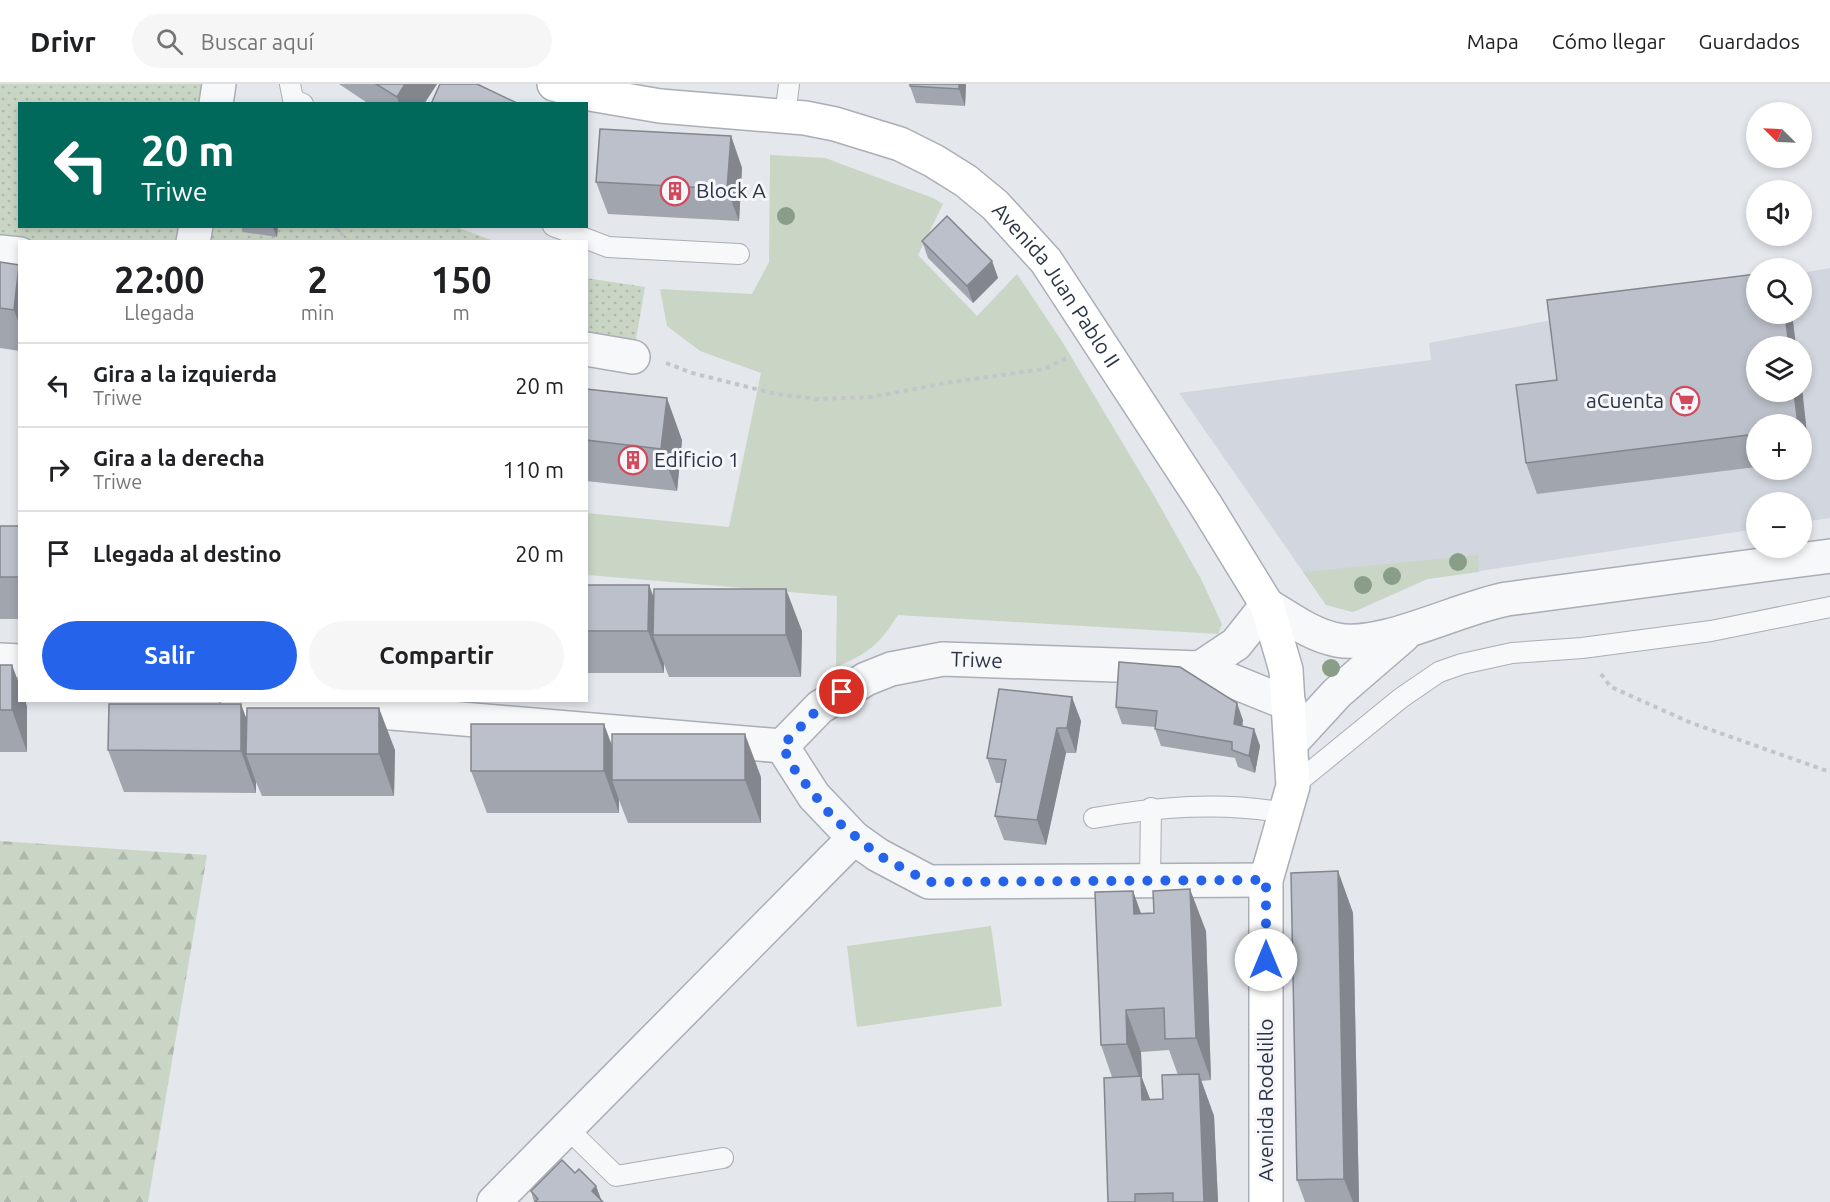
<!DOCTYPE html>
<html lang="es">
<head>
<meta charset="utf-8">
<style>
  :root { --surface:#fff; --page:#f6f6f6; --text:#202124; --muted:#757577; --line:#e0e0e0; --accent:#2563eb }
  body { margin:0; font-family:Ubuntu,sans-serif; background:var(--page); color:var(--text); height:100vh; display:flex; flex-direction:column; font-size:22px; white-space:nowrap }
  * { box-sizing:border-box; margin:0 }
  p { font-size:20px; color:var(--muted) }
  .icon { flex:none; width:33px; height:33px; fill:none; stroke:currentColor; stroke-width:2; stroke-linecap:round; stroke-linejoin:round }
  .map { position:relative; flex:1; overflow:hidden }
  .panel { position:absolute; left:18px; top:156px; width:570px; height:462px; display:flex; flex-direction:column; background:var(--surface); border-radius:0px; box-shadow:0 3px 9px #0003 }
  .panel>* { flex:none }
  .banner { position:absolute; left:18px; top:18px; width:570px; height:126px; border-radius:0px; box-shadow:0 3px 9px #0003; background:#00695c; color:#fff; overflow:hidden }
  .needle { width:39px; rotate:294deg }
  .controls { position:absolute; left:1746px; top:18px; display:grid; gap:12px }
  .controls a { display:grid; place-items:center; width:66px; height:66px; border-radius:50%; background:var(--surface); box-shadow:0 3px 9px #0003; font-size:30px }
  .pin { position:absolute; display:grid; place-items:center; width:51px; height:51px; color:#fff; margin:-26px; border:3px solid #fff; border-radius:50%; box-shadow:0 2px 6px #0007 }
  .me { position:absolute; width:66px; margin:-33px; rotate:0deg; stroke-linejoin:round; filter:drop-shadow(0 0 4px #0008) }
  .turn { display:flex; align-items:center; gap:21px; height:126px; padding:0 24px; font-size:27px }
  .turn .icon { width:78px; height:78px; stroke-width:2.5 }
  .turn b { display:block; font-size:42px; line-height:51px }
  .eta { display:flex; justify-content:space-evenly; align-items:center; height:102px; text-align:center }
  .eta b { font-size:36px; font-weight:700; line-height:42px }
  .button { display:flex; gap:12px; margin-top:auto; padding:12px 24px }
  .button a { flex:1; height:69px; border-radius:36px; background:var(--accent); color:#fff; font-size:24px; font-weight:700; line-height:69px; text-align:center }
  .button a+a { background:var(--page); color:var(--text) }
  ul { padding:0; list-style:none }
  li { display:flex; align-items:center; gap:18px; height:84px; padding:0 24px; border-top:2px solid var(--line) }
  li div { flex:1 }
  li b { display:block; font-size:22px }
  li em { font-style:normal }
  header { display:flex; align-items:center; gap:36px; box-sizing:border-box; height:84px; padding:0 30px; background:var(--surface); border-bottom:2px solid var(--line) }
  header strong { font-size:28px }
  nav { display:flex; gap:33px; margin-inline-start:auto; font-size:21px }
  .search { width:420px; height:54px; background:var(--page); display:flex; align-items:center; gap:15px; box-sizing:border-box; padding:0 21px; border-radius:33px; color:var(--muted); font-size:22px }
  .map>svg:first-child { display:block }
</style>
</head>
<body>
<header>
<strong>Drivr</strong>
<div class="search"><svg class="icon" aria-label="search" viewBox="0 0 24 24"><circle cx="10" cy="10" r="6"/><path d="M15 15l6 6"/></svg>Buscar aquí</div>
<nav><a>Mapa</a><a>Cómo llegar</a><a>Guardados</a></nav>
</header>
<div class="map">
<svg width="1830" height="1118" viewBox="0 0 1830 1118">
  <defs>
    <pattern id="forest-firs" width="22" height="20" patternUnits="userSpaceOnUse" patternTransform="scale(1.5)"><rect width="22" height="20" fill="#c9d6c5"/><path d="M5 1l3.5 6h-7zM16 11l3.5 6h-7z" fill="#adb8ab"/></pattern>
    <pattern id="park-dots" width="8" height="8" patternUnits="userSpaceOnUse" patternTransform="scale(1.5)"><rect width="8" height="8" fill="#c9d6c5"/><path d="M2 2h.1M6 6h.1" fill="none" stroke="#adb8ab" stroke-width="1.8" stroke-linecap="round"/></pattern>
  </defs>
  <rect width="100%" height="100%" fill="#e4e7ec"/>
  <!-- built -->
  <path fill="#d2d6de" fill-rule="evenodd" d="M1830 184V434L1802 438V418H1756V445L1428 495 1353 528 1326 521 1179 309 1431 276 1429 259 1756 198V230H1802V189ZM1756 262H1802V308H1756ZM1756 340H1802V386H1756Z"/>
  <!-- grass -->
  <g fill="#c9d6c5">
    <path d="M770 71 825 74 933 114 943 120 918 171 977 232 1017 190 1063 259 1156 415 1201 495 1222 540 1218 550 898 531C879 561 869 569 836 583L837 512 587 491 586 429 729 443 761 289 700 267 667 242 660 205 752 210 769 178Z"/>
    <polygon points="1478,471 1479,488 1427,495 1353,528 1326,521 1303,488"/>
    <polygon points="991,842 1002,922 857,943 847,862"/>
  </g>
  <!-- forest -->
  <polygon fill="url(#forest-firs)" points="0,757 207,771 148,1118 0,1118"/>
  <!-- park -->
  <g fill="url(#park-dots)">
    <polygon points="0,0 203,0 200,19 20,20 20,142 179,143 177,157 43,158 0,151"/>
    <polygon points="210,142 456,143 494,157 207,158"/>
    <polygon points="586,194 645,203 635,261 587,252"/>
  </g>
  <g fill="none" stroke-linecap="round" stroke-linejoin="round">
    <!-- lane casing -->
    <g stroke="#a9aeb7" stroke-width="22">
      <g id="lane">
        <polyline points="290,0 293,15 303,20"/>
        <polyline points="785,32 789,0"/>
        <polyline points="553,142 608,163 739,170"/>
        <polyline points="1293,702 1401,614 1439,588 1462,580 1512,569 1582,564 1711,547 1830,523"/>
        <path d="M1094 734C1157 723 1221 717 1285 729"/>
        <polyline points="1150,797 1151,724"/>
        <polyline points="568,1045 616,1092 723,1074"/>
      </g>
    </g>
    <!-- street casing -->
    <g stroke="#a9aeb7" stroke-width="36">
      <g id="street">
        <polyline points="216,20 219,0"/>
        <polyline points="193,158 196,142"/>
        <polyline points="0,168 20,170"/>
        <polyline points="586,265 633,273"/>
        <polyline points="0,576 20,577"/>
        <path d="M1200 584 1236 560 1267 521C1289 534 1311 551 1337 556 1382 565 1458 524 1507 515L1830 472"/>
        <polyline points="237,616 782,662"/>
        <polyline points="1292,658 1337,609 1403,552"/>
        <polyline points="782,662 814,712 854,754 878,771 929,798 1266,796"/>
        <path id="s1" d="M782 662 820 623 866 595 891 585 943 575 1200 584 1289 620"/>
        <polyline points="494,1118 854,754"/>
      </g>
    </g>
    <!-- secondary casing -->
    <g stroke="#a9aeb7" stroke-width="36">
      <g id="secondary">
        <path id="s2" d="M554 0 590 10 660 22 805 34 835 40 900 60 934 77 966 97 995 121 1046 177 1205 420 1267 521 1286 586 1293 702 1266 796V1118"/>
      </g>
    </g>
    <!-- path -->
    <g stroke="#c2c5cb" stroke-width="4" stroke-dasharray="4.5 4.5" stroke-linecap="butt">
      <polyline points="335,142 348,158"/>
      <polyline points="666,279 692,289 776,310 817,315 871,313 952,298 1044,285 1069,273"/>
      <polyline points="1601,590 1611,603 1689,638 1830,688"/>
    </g>
    <!-- lane -->
    <use href="#lane" stroke="#f7f8fa" stroke-width="20"/>
    <!-- street -->
    <use href="#street" stroke="#f7f8fa" stroke-width="33"/>
    <!-- secondary -->
    <use href="#secondary" stroke="#fff" stroke-width="33"/>
  </g>
  <!-- trees -->
  <g fill="#899d89">
    <circle cx="786" cy="132" r="9"/>
    <circle cx="1458" cy="478" r="9"/>
    <circle cx="1392" cy="492" r="9"/>
    <circle cx="1363" cy="501" r="9"/>
    <circle cx="1331" cy="584" r="9"/>
  </g>
  <!-- wall -->
  <g fill="#a1a5ae" fill-rule="evenodd">
    <polygon points="339,0 437,0 424,20 369,20"/>
    <polygon points="966,0 965,22 916,19 910,2"/>
    <polygon points="731,52 742,84 739,137 608,130 596,98"/>
    <polygon points="241,142 278,142 277,153 243,148"/>
    <polygon points="922,157 992,177 998,194 973,219 928,174"/>
    <polygon points="0,178 20,181 20,267 0,264"/>
    <polygon points="1756,230 1792,230 1796,262 1756,262 1802,308 1810,376 1802,377 1802,340 1756,340 1756,383 1537,410 1526,379 1557,296"/>
    <polygon points="586,305 682,356 677,407 586,397"/>
    <rect x="0" y="442" width="20" height="93"/>
    <polygon points="586,501 649,501 654,513 802,547 801,593 669,593 664,580 664,589 586,589"/>
    <polygon points="0,581 20,616 25,616 27,623 27,668 0,668"/>
    <polygon points="999,605 1081,637 1076,669 1066,669 1046,761 1004,756 995,732 1001,699 996,699 987,674"/>
    <polygon points="1116,623 1243,636 1242,642 1254,645 1260,662 1255,689 1238,683 1235,674 1161,662 1155,645 1155,643 1122,640"/>
    <polygon points="247,635 395,666 394,712 262,712 256,698 256,709 124,708 108,666"/>
    <polygon points="612,663 761,693 761,739 628,739 619,716 619,729 487,729 471,687"/>
    <polygon points="1338,787 1353,829 1359,1118 1305,1118 1297,1096"/>
    <path d="M1133 807 1141 830 1206 847 1211 996 1201 997 1214 1032 1218 1118H1108L1112 993 1101 961ZM1169 966 1178 991 1163 1015H1150L1142 994 1141 968Z"/>
    <polygon points="575,1089 596,1102 601,1116 603,1118 534,1118 531,1107"/>
  </g>
  <!-- shaded-wall -->
  <g fill="#83868d">
    <polygon points="405,0 437,0 424,20 399,20 397,13"/>
    <polygon points="959,0 966,0 965,22 959,5"/>
    <polygon points="731,52 742,84 739,137 727,105"/>
    <polygon points="274,142 278,142 277,153 273,144"/>
    <polygon points="992,177 998,194 973,219 967,202"/>
    <polygon points="20,181 20,242 14,226"/>
    <polygon points="1785,230 1792,230 1796,262 1789,262"/>
    <polygon points="1802,304 1810,376 1802,352 1802,340 1798,340 1794,308 1802,308"/>
    <polygon points="667,314 682,356 677,407 661,365"/>
    <polygon points="649,501 664,543 653,551 664,580 664,589 648,547"/>
    <polygon points="786,505 802,547 801,593 786,551"/>
    <polygon points="12,581 20,602 20,616 25,616 27,623 27,668 12,626"/>
    <polygon points="1072,613 1081,637 1076,669 1067,644"/>
    <polygon points="1237,619 1243,636 1240,657 1234,640"/>
    <polygon points="241,620 257,662 246,670 256,698 256,709 241,667"/>
    <polygon points="379,624 395,666 394,712 379,670"/>
    <polygon points="604,640 620,683 612,696 619,716 619,729 604,687"/>
    <polygon points="1057,644 1066,669 1046,761 1037,736"/>
    <polygon points="1254,645 1260,662 1255,689 1249,672"/>
    <polygon points="745,650 761,693 761,739 745,696"/>
    <polygon points="1338,787 1353,829 1359,1118 1353,1118 1344,1095"/>
    <polygon points="1190,805 1206,847 1211,996 1196,954"/>
    <polygon points="1133,807 1148,849 1134,830"/>
    <polygon points="1126,926 1141,968 1142,994 1157,1034 1142,1016 1142,1000 1127,960"/>
    <polygon points="1199,990 1214,1032 1218,1118 1204,1118"/>
    <polygon points="596,1102 602,1118 592,1107"/>
  </g>
  <!-- building -->
  <g fill="#bbc0ca" stroke="#83868d" stroke-width="1.5">
    <polygon points="376,0 405,0 397,13"/>
    <polygon points="440,0 477,0 519,20 431,20"/>
    <polygon points="910,0 959,0 959,5 910,2"/>
    <polygon points="600,45 731,52 727,105 596,98"/>
    <polygon points="947,132 992,177 967,202 922,157"/>
    <polygon points="0,178 19,181 14,226 0,224"/>
    <polygon points="1756,190 1756,230 1785,230 1789,262 1756,262 1756,308 1794,308 1798,340 1756,340 1756,350 1526,379 1516,301 1557,296 1547,216"/>
    <polygon points="586,305 667,314 661,365 586,356"/>
    <rect x="0" y="442" width="20" height="51"/>
    <polygon points="586,501 649,501 648,547 586,547"/>
    <polygon points="654,505 786,505 786,551 653,551"/>
    <polygon points="1119,578 1180,583 1237,619 1234,640 1254,645 1249,672 1232,666 1232,658 1155,645 1157,627 1116,623"/>
    <rect x="0" y="581" width="12" height="45"/>
    <polygon points="999,605 1072,613 1067,644 1057,644 1037,736 995,732 1006,676 987,674"/>
    <polygon points="109,620 241,620 241,667 108,666"/>
    <polygon points="247,624 379,624 379,670 246,670"/>
    <rect x="471" y="640" width="133" height="47"/>
    <rect x="612" y="650" width="133" height="46"/>
    <polygon points="1338,787 1344,1095 1297,1096 1291,789"/>
    <polygon points="1190,805 1196,954 1165,955 1164,924 1126,926 1127,960 1101,961 1095,808 1133,807 1134,830 1154,829 1153,807"/>
    <polygon points="1199,990 1204,1118 1173,1118 1173,1109 1135,1110 1135,1118 1108,1118 1104,994 1141,992 1142,1016 1163,1015 1162,991"/>
    <polygon points="562,1076 575,1089 579,1085 596,1102 592,1107 603,1118 535,1118 538,1115 531,1107"/>
  </g>
  <g fill="none" stroke-linecap="round" stroke-linejoin="round">
    <!-- route -->
    <polyline stroke="#2563eb" stroke-width="10" stroke-dasharray="0 18" points="842,608 820,623 782,662 796,688 833,734 878,771 929,798 1266,796 1266,876"/>
  </g>
  <!-- icons -->
  <defs>
    <g id="building-ring" transform="scale(1.5)"><circle r="9.5" fill="#f4f6f9" stroke="#d1495b" stroke-width="1.5"/><path d="M-4-6H4V6H1V3H-1V6H-4ZM-2.5-4.3h1.7v1.8h-1.7ZM.8-4.3h1.7v1.8H.8ZM-2.5-1h1.7V.8h-1.7ZM.8-1h1.7V.8H.8Z" fill="#d1495b"/></g>
    <g id="supermarket-ring" transform="scale(1.5)"><circle r="9.5" fill="#f4f6f9" stroke="#d1495b" stroke-width="1.5"/><path d="M-6-5.5h2.5l.6 2H6L4.5 2H-2.5L-4.4-4H-6ZM-1.5 3.2a1.3 1.3 0 1 0 .1 0ZM3 3.2a1.3 1.3 0 1 0 .1 0Z" fill="#d1495b"/></g>
  </defs>
  <g fill-rule="evenodd">
    <use href="#building-ring" x="675" y="107"/>
    <use href="#supermarket-ring" x="1685" y="317"/>
    <use href="#building-ring" x="633" y="376"/>
  </g>
  <g text-anchor="middle" stroke-width="6" stroke-linejoin="round" paint-order="stroke">
    <!-- poi labels -->
    <g font-size="21" fill="#2b3445" stroke="#f4f6f9" text-anchor="start">
      <text x="696" y="114">Block A</text>
      <text x="1664" y="324" text-anchor="end">aCuenta</text>
      <text x="654" y="383">Edificio 1</text>
    </g>
    <!-- street labels -->
    <g font-size="21" fill="#2b3445" stroke="#f4f6f9">
      <text dy="7" stroke="none"><textPath href="#s2" startOffset="567">Avenida Juan Pablo II</textPath></text>
      <text dy="7" stroke="none"><textPath href="#s1" startOffset="222">Triwe</textPath></text>
      <text transform="translate(1266 1016) rotate(-90)" y="7">Avenida Rodelillo</text>
    </g>
  </g>
</svg>
<div class="controls">
<a><svg class="needle" viewBox="-14 -14 28 28"><path d="M0-13l5 13h-10z" fill="#e53935"/><path d="M0 13l5-13h-10z" fill="#757577"/></svg></a>
<a><svg class="icon" aria-label="sound" viewBox="0 0 24 24"><path d="M4 9h4l5-4v14l-5-4H4zM17 9q2 3 0 6"/></svg></a>
<a><svg class="icon" aria-label="search" viewBox="0 0 24 24"><circle cx="10" cy="10" r="6"/><path d="M15 15l6 6"/></svg></a>
<a><svg class="icon" aria-label="layers" viewBox="0 0 24 24"><path d="M12 4l9 5-9 5-9-5zM3 14l9 5 9-5"/></svg></a>
<a>+</a>
<a>−</a>
</div>
<div class="pin" style="left:842px;top:608px;background:#d93025"><svg class="icon" aria-label="arrive" viewBox="0 0 24 24"><path d="M6 21V4h12l-3 4 3 4H6"/></svg></div>
<svg class="me" style="left:1266px;top:876px" viewBox="-20 -20 40 40"><circle r="19" fill="#fff"/><path d="M0-13L10 11 0 6-10 11z" fill="#2563eb"/></svg>
<div class="banner">
<div class="turn"><svg class="icon" aria-label="left" viewBox="0 0 24 24"><path d="M17 20v-9H6M10 6l-5 5 5 5"/></svg><div><b>20 m</b>Triwe</div></div>
</div>
<section class="panel">
<div class="eta">
<div><b>22:00</b><p>Llegada</p></div>
<div><b>2</b><p>min</p></div>
<div><b>150</b><p>m</p></div>
</div>
<ul>
<li><svg class="icon" aria-label="left" viewBox="0 0 24 24"><path d="M17 20v-9H6M10 6l-5 5 5 5"/></svg><div><b>Gira a la izquierda</b><p>Triwe</p></div><em>20 m</em></li>
<li><svg class="icon" aria-label="right" viewBox="0 0 24 24"><path d="M7 20v-9h11M14 6l5 5-5 5"/></svg><div><b>Gira a la derecha</b><p>Triwe</p></div><em>110 m</em></li>
<li><svg class="icon" aria-label="arrive" viewBox="0 0 24 24"><path d="M6 21V4h12l-3 4 3 4H6"/></svg><div><b>Llegada al destino</b></div><em>20 m</em></li>
</ul>
<div class="button"><a>Salir</a><a>Compartir</a></div>
</section>
</div>
</body>
</html>
